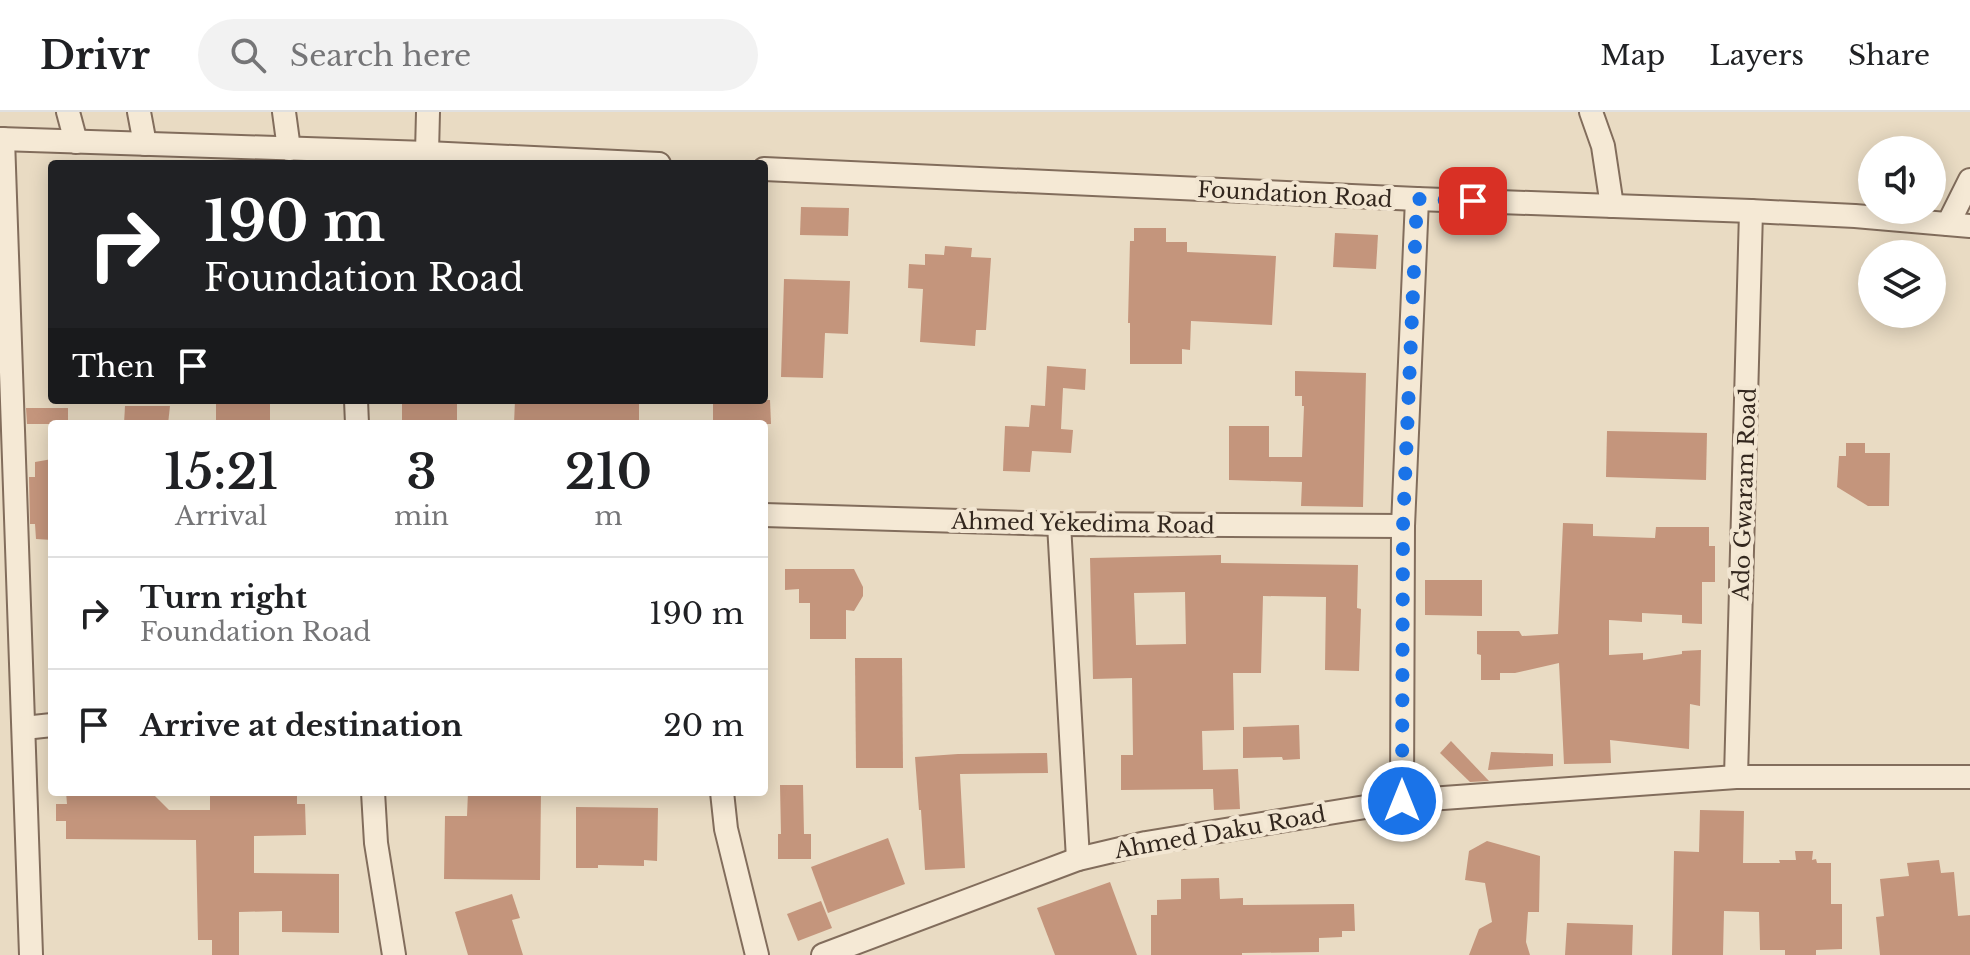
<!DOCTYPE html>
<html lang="en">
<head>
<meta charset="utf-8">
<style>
  :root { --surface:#fff; --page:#f2f2f2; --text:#202124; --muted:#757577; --line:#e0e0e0 }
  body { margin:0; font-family:"Libre Baskerville",serif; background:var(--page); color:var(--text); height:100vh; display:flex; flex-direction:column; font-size:30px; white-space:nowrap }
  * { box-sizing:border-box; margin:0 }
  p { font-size:26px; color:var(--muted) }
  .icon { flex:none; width:44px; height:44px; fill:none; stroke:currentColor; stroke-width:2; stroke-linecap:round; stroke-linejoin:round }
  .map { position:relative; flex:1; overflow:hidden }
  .panel { position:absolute; left:48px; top:308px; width:720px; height:376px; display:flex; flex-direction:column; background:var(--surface); border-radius:8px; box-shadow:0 4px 20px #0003 }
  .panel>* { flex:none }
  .hud { position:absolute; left:48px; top:48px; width:720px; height:244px; border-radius:8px; box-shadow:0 4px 20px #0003; background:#202124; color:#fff; overflow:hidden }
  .buttons { position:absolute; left:1858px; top:24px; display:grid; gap:16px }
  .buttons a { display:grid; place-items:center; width:88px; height:88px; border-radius:50%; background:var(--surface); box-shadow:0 4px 20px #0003; font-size:40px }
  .pin { position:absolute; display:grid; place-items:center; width:68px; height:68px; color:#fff; margin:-34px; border-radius:16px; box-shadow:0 4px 12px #0006 }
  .me { position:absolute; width:88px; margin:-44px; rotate:0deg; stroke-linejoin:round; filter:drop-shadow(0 0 6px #0008) }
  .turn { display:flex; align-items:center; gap:28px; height:168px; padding:0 24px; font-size:36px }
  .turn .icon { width:104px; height:104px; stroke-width:2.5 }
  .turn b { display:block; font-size:56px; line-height:68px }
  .then { display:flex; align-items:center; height:76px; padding:0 24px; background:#0003; gap:16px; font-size:30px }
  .eta { display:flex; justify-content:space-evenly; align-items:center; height:136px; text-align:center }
  .eta b { font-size:48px; font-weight:600; line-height:56px }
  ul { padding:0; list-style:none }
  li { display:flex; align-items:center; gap:24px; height:112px; padding:0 24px; border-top:2px solid var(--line) }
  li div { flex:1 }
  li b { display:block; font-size:30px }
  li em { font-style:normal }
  header { display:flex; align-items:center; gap:48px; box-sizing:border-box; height:112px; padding:0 40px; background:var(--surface); border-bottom:2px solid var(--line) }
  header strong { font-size:38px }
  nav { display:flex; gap:44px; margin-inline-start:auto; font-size:28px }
  .search { width:560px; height:72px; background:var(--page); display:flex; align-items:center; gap:20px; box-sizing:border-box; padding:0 28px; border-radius:44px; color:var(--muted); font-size:30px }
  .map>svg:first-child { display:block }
</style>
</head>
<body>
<header>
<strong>Drivr</strong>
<div class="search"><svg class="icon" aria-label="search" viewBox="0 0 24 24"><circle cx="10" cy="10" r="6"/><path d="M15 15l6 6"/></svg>Search here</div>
<nav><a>Map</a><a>Layers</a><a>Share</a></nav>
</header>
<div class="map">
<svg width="1970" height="843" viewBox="0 0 1970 843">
  <rect width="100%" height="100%" fill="#e9dbc3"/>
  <!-- building -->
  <g fill="#c4957c" fill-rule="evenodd">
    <polygon points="801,95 849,96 848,124 800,123"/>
    <polygon points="1134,116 1166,116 1166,130 1187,130 1187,140 1276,144 1272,213 1191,209 1190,238 1182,237 1182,252 1130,252 1130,211 1128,211 1130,129 1134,129"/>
    <polygon points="1335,121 1378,123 1376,157 1333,155"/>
    <polygon points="945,134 972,136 971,145 991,146 986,218 976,218 975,234 920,230 923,177 908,176 909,152 925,153 925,142 944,143"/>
    <polygon points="784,167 850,169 848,222 825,221 823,266 781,265"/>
    <polygon points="1047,254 1086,257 1085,278 1063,276 1061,317 1073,318 1071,341 1032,339 1030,360 1003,359 1005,314 1029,315 1031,293 1045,294"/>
    <polygon points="1295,259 1366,261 1363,395 1301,394 1302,370 1229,368 1229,314 1269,314 1269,345 1302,345 1304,294 1302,294 1302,284 1295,284"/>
    <rect x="216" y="288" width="54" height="24"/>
    <rect x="402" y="288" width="55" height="24"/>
    <polygon points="515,288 639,288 639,312 514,312"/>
    <polygon points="713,288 770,288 771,312 713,312"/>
    <polygon points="125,294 170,294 168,312 124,312"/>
    <polygon points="26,296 68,296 68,312 27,312"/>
    <polygon points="1607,319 1707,321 1706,368 1606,365"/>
    <polygon points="1846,331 1865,331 1865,341 1890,341 1889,394 1868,394 1837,375 1839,344 1846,344"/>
    <polygon points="52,347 52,428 36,427 35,412 30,412 29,365 35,365 35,350"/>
    <polygon points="1563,411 1593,412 1593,424 1655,426 1656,415 1709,415 1709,434 1715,434 1715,470 1702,470 1702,512 1682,511 1682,503 1642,501 1642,510 1609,508 1609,543 1643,541 1643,548 1682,542 1682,539 1701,538 1700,594 1690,592 1689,637 1610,628 1611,651 1564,652 1559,551 1515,561 1500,561 1500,568 1481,568 1481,543 1477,542 1477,519 1519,519 1522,524 1558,522"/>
    <path d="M1221 443V451L1358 453 1357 496 1361 497 1359 559 1325 558 1326 485 1263 484 1261 561H1233L1234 618 1202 619 1203 658 1238 657 1240 697 1214 698 1213 677 1121 678V643H1133L1132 566 1093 567 1090 446ZM1185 480 1186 532 1136 533 1134 481Z"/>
    <polygon points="785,457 854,457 863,475 863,484 854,499 846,498 846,527 810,527 810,491 799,491 799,477 785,478"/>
    <polygon points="1425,468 1482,468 1482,504 1425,503"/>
    <polygon points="855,546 902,546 903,656 856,656"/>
    <polygon points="1299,613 1300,647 1283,648 1282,645 1243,646 1243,615"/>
    <polygon points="1451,629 1489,669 1470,670 1440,641"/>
    <polygon points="1491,640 1553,642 1553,654 1488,658"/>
    <polygon points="1047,641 1048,661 960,662 965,756 925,758 921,698 919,698 915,645 958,642"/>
    <polygon points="780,673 803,673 804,722 811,722 811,747 778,747 778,722 781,722"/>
    <polygon points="66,680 151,680 169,698 210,698 210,680 297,680 297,692 305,692 306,723 254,724 254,761 339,762 339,821 282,820 282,799 239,800 239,843 212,843 212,828 198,828 196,728 66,727 66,709 56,709 56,692 67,692"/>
    <polygon points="468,680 541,680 540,768 444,767 445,704 467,704"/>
    <polygon points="576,695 658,696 657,749 644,748 644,754 598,753 598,756 576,756"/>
    <polygon points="1700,698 1744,699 1743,751 1780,751 1779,748 1796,748 1795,739 1813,739 1812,748 1816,747 1817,751 1831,751 1831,792 1842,792 1842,837 1816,838 1816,843 1785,843 1785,838 1760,838 1759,800 1724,799 1723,843 1672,843 1674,739 1699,740"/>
    <polygon points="888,726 905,772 828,801 811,755"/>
    <polygon points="1487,729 1540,744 1539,800 1528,800 1526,830 1530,843 1469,843 1479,817 1492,810 1485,771 1465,768 1469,739"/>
    <polygon points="1939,748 1941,761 1954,760 1958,804 1970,803 1970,843 1880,843 1876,805 1884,804 1880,767 1909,764 1907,751"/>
    <polygon points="1219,766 1220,787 1243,786 1243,793 1354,792 1355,819 1342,819 1342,825 1319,826 1319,840 1242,841 1242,843 1151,843 1151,803 1157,803 1157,788 1181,787 1181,767"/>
    <polygon points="1110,770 1137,843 1055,843 1037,796"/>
    <polygon points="512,782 520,806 512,808 523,843 468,843 455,800"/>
    <polygon points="821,789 832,816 798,829 787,802"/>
    <polygon points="1567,811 1633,813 1632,843 1565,843"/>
  </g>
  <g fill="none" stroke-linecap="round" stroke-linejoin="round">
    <!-- street casing -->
    <g stroke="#826d5c" stroke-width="26">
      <g id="street">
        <polyline points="68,0 76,30"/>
        <polyline points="139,0 145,32"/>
        <polyline points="284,0 289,37"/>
        <polyline points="1591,0 1603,34 1612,94"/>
        <polyline points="0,27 427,41 659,52"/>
        <polyline points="3,27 31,843"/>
        <polyline points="427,41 428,0"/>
        <polyline points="764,57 1417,87 1751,99 1855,104 1970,114"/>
        <polyline points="1948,112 1970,68"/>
        <polyline points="356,288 357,312"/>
        <polyline points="764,403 1059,412 1403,414"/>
        <polyline points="1059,412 1078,747"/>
        <polyline points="24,616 52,613"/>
        <polyline points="1736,665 1751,99"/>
        <polyline points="373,680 376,731 394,843"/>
        <polyline points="722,680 726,717 757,843"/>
        <polyline points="1402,689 1403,414 1417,87"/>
        <polyline points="823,843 1078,747 1146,731 1402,689 1736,665 1970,665"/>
      </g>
    </g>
    <!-- street -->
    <use href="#street" stroke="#f5e9d5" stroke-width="22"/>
  </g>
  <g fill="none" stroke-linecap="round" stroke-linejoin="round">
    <!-- route -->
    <polyline stroke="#1a73e8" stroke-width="14" stroke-dasharray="0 25.2" points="1402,689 1403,414 1417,87 1473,89"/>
  </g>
  <g text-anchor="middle" stroke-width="8" stroke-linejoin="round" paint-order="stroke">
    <!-- street labels -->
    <g font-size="22" fill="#33271e" stroke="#f2e6d2">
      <text transform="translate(1295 82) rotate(3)" y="8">Foundation Road</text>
      <text transform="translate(1744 382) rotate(-88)" y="8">Ado Gwaram Road</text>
      <text transform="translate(1083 411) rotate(1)" y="8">Ahmed Yekedima Road</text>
      <text transform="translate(1220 720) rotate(-10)" y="8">Ahmed Daku Road</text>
    </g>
  </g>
</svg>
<div class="buttons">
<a><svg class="icon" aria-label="sound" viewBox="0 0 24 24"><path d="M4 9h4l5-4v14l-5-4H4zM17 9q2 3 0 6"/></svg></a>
<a><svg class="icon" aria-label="layers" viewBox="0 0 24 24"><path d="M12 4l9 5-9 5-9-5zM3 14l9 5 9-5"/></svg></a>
</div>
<div class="pin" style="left:1473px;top:89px;background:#d93025"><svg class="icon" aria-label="arrive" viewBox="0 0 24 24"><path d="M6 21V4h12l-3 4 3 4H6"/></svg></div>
<svg class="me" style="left:1402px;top:689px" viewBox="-20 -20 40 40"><circle r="17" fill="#1a73e8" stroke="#fff" stroke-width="3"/><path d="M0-11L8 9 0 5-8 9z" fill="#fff"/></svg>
<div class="hud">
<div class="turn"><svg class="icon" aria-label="right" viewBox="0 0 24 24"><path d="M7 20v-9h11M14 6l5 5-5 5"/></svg><div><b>190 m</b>Foundation Road</div></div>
<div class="then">Then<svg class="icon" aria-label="arrive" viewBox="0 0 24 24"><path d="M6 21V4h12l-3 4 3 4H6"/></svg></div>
</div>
<section class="panel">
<div class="eta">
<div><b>15:21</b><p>Arrival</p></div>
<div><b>3</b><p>min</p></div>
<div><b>210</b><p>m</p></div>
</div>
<ul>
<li><svg class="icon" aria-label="right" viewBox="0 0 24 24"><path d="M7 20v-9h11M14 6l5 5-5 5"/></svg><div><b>Turn right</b><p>Foundation Road</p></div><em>190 m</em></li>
<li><svg class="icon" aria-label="arrive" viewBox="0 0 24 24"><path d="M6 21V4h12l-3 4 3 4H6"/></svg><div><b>Arrive at destination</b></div><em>20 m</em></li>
</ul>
</section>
</div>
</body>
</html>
